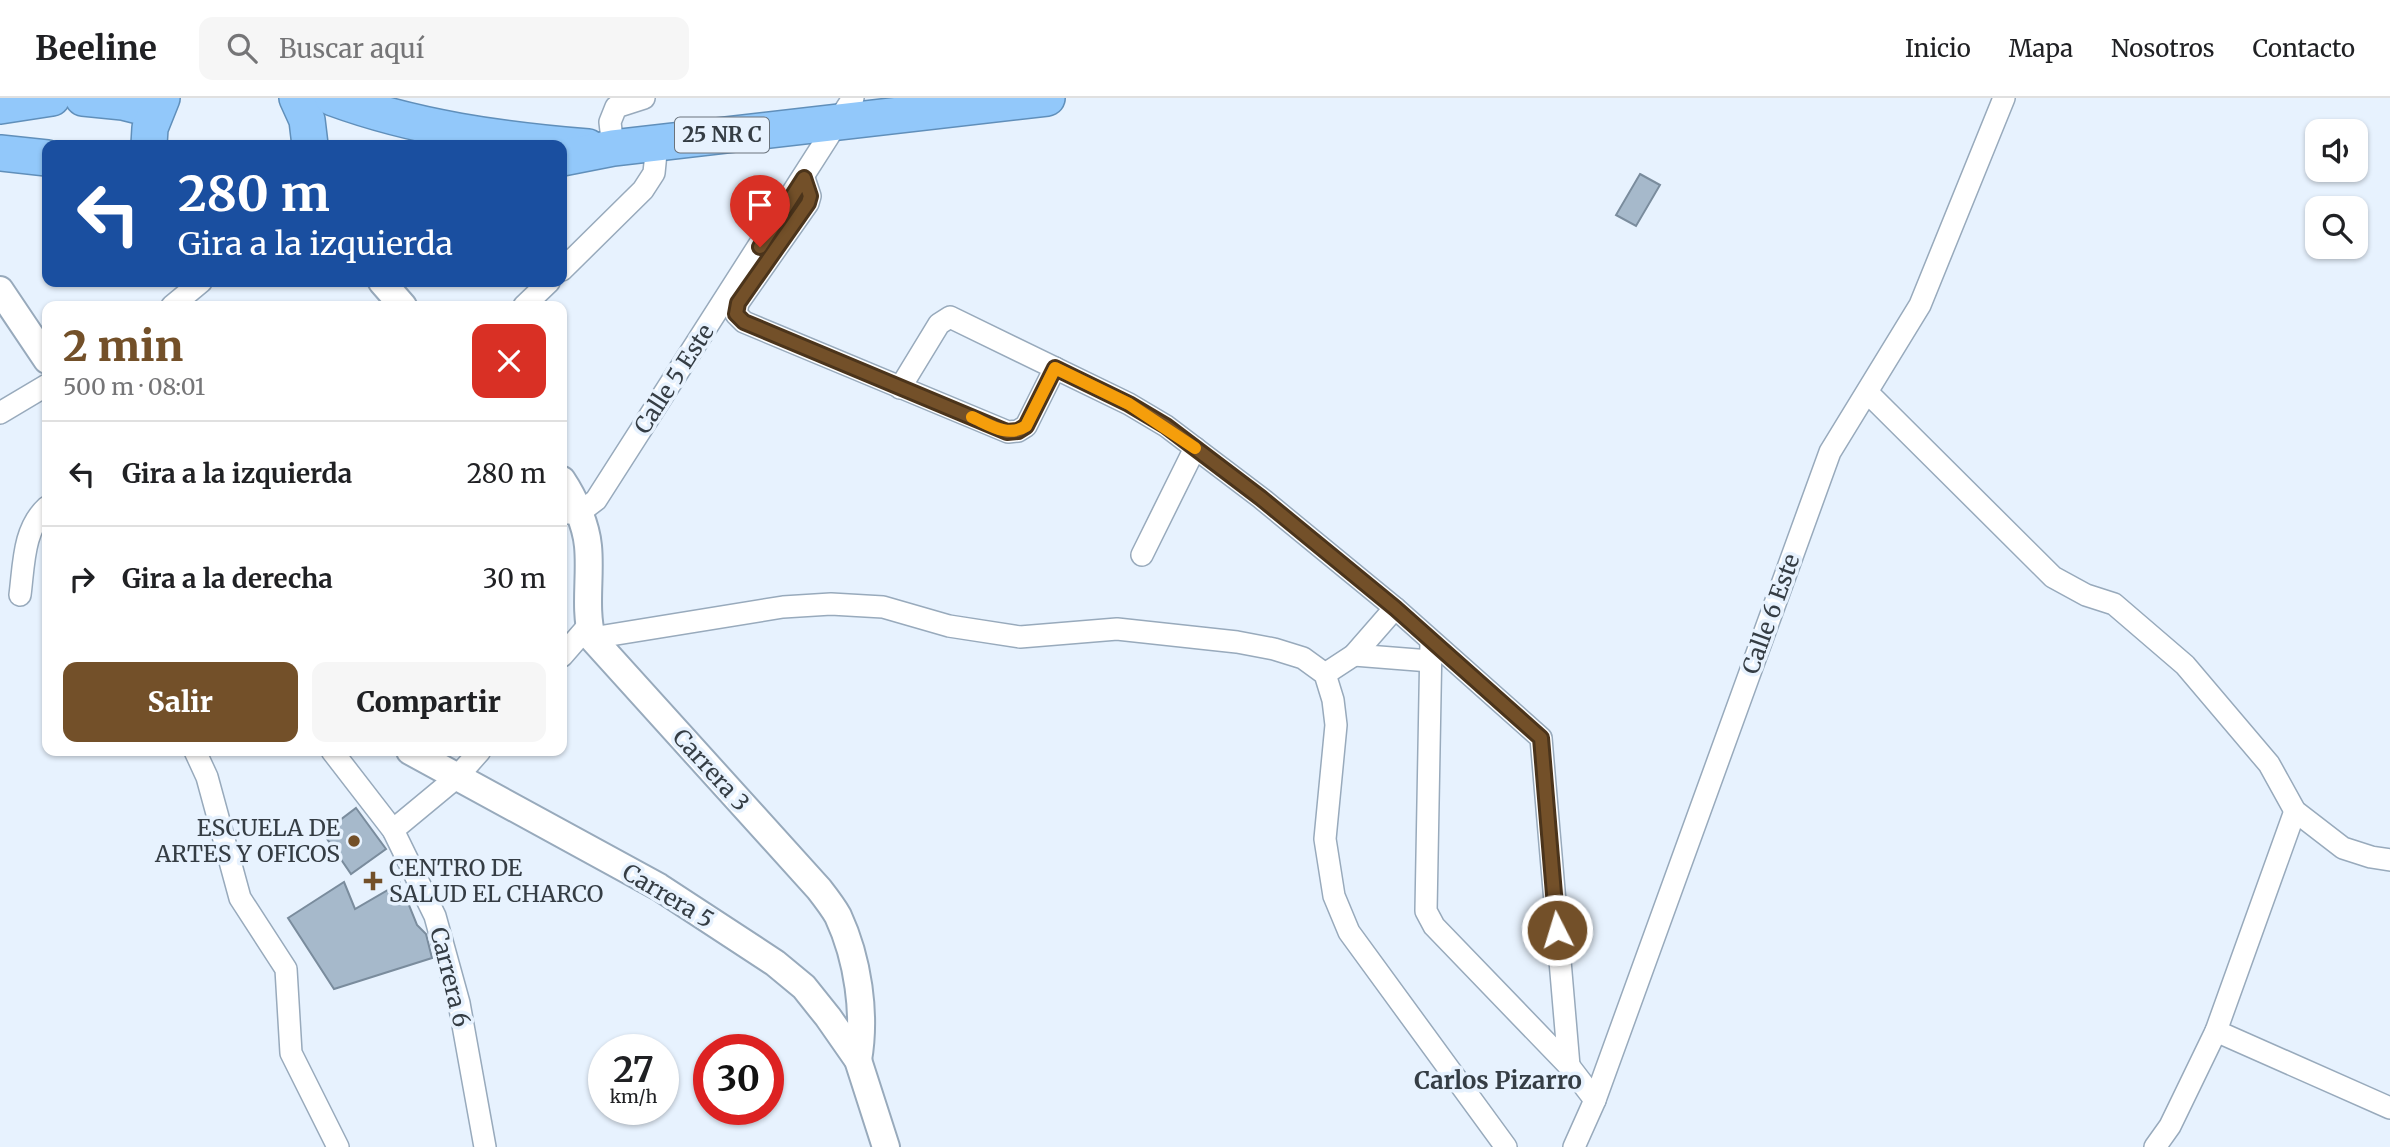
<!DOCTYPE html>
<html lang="es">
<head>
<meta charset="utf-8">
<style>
  :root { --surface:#fff; --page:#f6f6f6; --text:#202124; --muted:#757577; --line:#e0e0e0; --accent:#735029 }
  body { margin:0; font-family:Merriweather,serif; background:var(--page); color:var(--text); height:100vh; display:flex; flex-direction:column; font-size:26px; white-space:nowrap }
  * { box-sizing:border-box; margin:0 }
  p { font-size:23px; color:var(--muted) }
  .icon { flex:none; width:38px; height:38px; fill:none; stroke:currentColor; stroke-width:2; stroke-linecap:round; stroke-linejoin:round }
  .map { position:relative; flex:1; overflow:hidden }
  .panel { position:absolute; left:42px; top:203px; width:525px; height:455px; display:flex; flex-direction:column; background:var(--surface); border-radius:14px; box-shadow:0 2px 5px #0004 }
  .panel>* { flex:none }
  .top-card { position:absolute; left:42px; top:42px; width:525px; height:147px; border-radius:14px; box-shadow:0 2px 5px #0004; background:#1a4fa0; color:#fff; overflow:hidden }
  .controls { position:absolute; left:2305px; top:21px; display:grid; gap:14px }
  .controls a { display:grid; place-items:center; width:63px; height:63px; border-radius:14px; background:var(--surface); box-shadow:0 2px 5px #0004; font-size:35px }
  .speed { position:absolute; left:588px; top:936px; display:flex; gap:14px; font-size:35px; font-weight:700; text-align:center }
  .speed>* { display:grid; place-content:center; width:91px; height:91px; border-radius:50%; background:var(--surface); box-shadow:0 2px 5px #0004; line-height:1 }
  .speed small { font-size:18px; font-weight:400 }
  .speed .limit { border:10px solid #d22; background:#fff; color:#111 }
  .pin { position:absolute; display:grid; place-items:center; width:60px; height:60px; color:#fff; margin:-72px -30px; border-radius:50% 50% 50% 0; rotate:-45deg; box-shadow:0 0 7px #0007 }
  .pin .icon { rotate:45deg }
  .me { position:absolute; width:77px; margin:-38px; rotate:355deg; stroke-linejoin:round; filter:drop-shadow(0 0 5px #0008) }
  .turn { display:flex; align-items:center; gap:24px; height:147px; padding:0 21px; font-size:32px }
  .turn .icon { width:91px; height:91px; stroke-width:2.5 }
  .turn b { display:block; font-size:49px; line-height:60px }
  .round { display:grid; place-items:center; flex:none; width:74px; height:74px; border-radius:14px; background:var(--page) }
  .headline { display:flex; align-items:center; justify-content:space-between; height:119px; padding:0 21px }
  h1 { font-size:42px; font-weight:800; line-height:52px; color:var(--accent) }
  .button { display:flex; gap:14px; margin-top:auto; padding:14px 21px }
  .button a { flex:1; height:80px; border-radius:14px; background:var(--accent); color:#fff; font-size:28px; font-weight:800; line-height:80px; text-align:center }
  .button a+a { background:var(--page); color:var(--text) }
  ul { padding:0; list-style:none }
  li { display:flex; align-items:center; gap:21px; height:105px; padding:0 21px; border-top:2px solid var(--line) }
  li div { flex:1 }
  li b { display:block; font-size:26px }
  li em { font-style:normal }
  header { display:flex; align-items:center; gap:42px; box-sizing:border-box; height:98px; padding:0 35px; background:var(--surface); border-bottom:2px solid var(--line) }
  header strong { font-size:33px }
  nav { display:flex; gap:38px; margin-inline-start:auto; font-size:24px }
  .search { width:490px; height:63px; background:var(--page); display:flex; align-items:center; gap:18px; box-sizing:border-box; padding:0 24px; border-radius:14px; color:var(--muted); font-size:26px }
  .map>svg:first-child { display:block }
</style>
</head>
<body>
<header>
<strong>Beeline</strong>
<div class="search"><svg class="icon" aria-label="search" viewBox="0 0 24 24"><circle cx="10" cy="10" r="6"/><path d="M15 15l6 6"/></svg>Buscar aquí</div>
<nav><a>Inicio</a><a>Mapa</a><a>Nosotros</a><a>Contacto</a></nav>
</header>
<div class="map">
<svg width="2390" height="1049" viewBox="0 0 2390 1049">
  <rect width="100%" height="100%" fill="#e7f2fe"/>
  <!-- building -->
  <g fill="#a6b9cb" stroke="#7a8c9d" stroke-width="2">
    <polygon points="1640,76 1660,87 1636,128 1616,117"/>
    <polygon points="356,710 386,751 351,776 323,735"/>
    <polygon points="344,784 355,811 400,785 417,827 426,836 432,860 334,891 288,820"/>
  </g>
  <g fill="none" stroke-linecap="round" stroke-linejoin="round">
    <!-- minor casing -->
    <g stroke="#98aabc" stroke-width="24">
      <g id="minor">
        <polyline points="613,50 610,24 616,9 644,0"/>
        <polyline points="804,80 810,98 808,105 738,205 736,216 744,224 1008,334 1018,333 1026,328 1055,270"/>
        <polyline points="562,172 643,92 654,75 657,45"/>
        <polyline points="172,208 201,184"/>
        <polyline points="524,208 549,184"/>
        <polyline points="900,290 939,226 950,219 1129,306 1166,328 1261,400 1395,510 1541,640 1569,968"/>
        <polyline points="1868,295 2053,479 2086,497 2114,506 2185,567 2269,666 2295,713 2343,750 2371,759 2390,762"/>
        <polyline points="0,315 47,287"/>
        <polyline points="562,415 579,415 596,402 853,0"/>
        <polyline points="1142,457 1195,350"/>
        <path d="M20 497C24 466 23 431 47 409"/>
        <polyline points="592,540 783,509 831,506 883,509 949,528 1020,539 1117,531 1237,544 1274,551 1303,560 1325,576 1333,602 1336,627 1325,741 1334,798 1349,834 1506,1049"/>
        <polyline points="1431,543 1426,813 1434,828 1569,968 1595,1002"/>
        <polyline points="1354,557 1430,563"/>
        <polyline points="562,558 589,527"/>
        <polyline points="1325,576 1354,557 1395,510"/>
        <polyline points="195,653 207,679 240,800 286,871 291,955 338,1049"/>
        <polyline points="332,653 393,732 435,818 459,905 485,1049"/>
        <polyline points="393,732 457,679 480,653"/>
        <polyline points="2216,933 2390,1010"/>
        <polyline points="1574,1049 1595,1002 1830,354 1920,207 2004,0"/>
        <polyline points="2155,1049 2170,1028 2216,933 2295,713"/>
      </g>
    </g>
    <!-- tertiary casing -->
    <g stroke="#98aabc" stroke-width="30">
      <g id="tertiary">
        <polyline points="382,184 403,208"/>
        <polyline points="0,192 47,262"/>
        <path d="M562 382C574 400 586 426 588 448 591 478 584 510 592 540L819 791C826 800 833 809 838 818 858 861 866 916 858 962"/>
        <polyline points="410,653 659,789 775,865 804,889 828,919 858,962 886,1049"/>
      </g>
    </g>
    <!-- trunk casing -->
    <g stroke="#608fba" stroke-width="38">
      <g id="trunk">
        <polyline points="83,0 123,4 155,12"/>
        <polyline points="297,0 307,22 310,47"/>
        <path d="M333 0C415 30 502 42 588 49"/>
        <polyline points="0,8 52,0"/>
        <polyline points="149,47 150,30 162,0"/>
        <polyline points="0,55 47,60"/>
        <polyline points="562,60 613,50 1047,0"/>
      </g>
    </g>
    <!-- minor -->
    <use href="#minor" stroke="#fff" stroke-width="21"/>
    <!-- tertiary -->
    <use href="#tertiary" stroke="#fff" stroke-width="26"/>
    <!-- trunk -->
    <use href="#trunk" stroke="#92c8fa" stroke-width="35"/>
  </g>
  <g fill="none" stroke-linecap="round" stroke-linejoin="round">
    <!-- route casing -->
    <g stroke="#4b341b" stroke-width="18">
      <polyline id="route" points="760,149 804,80 810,98 808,105 738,205 736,216 744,224 1007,334 1018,333 1026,328 1055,270 1129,306 1166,328 1261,400 1395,510 1541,640 1557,832"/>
    </g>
    <!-- route -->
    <use href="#route" stroke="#735029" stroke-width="12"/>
    <!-- slow -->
    <path stroke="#f59e0b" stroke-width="12" d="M972 319C990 327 1008 340 1026 328L1055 270 1129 306 1195 350"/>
  </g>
  <!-- markers -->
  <g fill="#735029" stroke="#e7f2fe" stroke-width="2.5">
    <circle cx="354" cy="743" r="7"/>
    <path d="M369.5 772.5h7v7h7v7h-7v7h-7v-7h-7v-7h7z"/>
  </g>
  <g text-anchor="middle" stroke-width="7" stroke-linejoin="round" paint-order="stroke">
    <!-- shield labels -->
    <rect fill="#e7f2fe" stroke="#6a737c" stroke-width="2" x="675" y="19.5" width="94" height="35" rx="5"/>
    <g font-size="21" font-weight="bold" fill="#353d44">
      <text x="722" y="44">25 NR C</text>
    </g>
    <!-- street labels -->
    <g font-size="23" fill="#353d44" stroke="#e7f2fe">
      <text transform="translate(674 281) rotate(-57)" y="8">Calle 5 Este</text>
      <text transform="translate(1771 516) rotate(-70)" y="8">Calle 6 Este</text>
      <text transform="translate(711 672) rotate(48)" y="8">Carrera 3</text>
      <text transform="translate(668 798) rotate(31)" y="8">Carrera 5</text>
      <text transform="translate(450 879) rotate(76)" y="8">Carrera 6</text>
    </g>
    <!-- poi labels -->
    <g font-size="23" fill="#353d44" stroke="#e7f2fe" text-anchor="end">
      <text x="340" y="738">ESCUELA DE<tspan x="340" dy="26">ARTES Y OFICOS</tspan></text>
      <text x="389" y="778" text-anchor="start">CENTRO DE<tspan x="389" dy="26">SALUD EL CHARCO</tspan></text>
    </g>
    <!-- neighbourhood labels -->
    <g font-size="24" font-weight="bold" fill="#353d44" stroke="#e7f2fe">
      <text x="1498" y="991">Carlos Pizarro</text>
    </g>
  </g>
</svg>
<div class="controls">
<a><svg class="icon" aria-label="sound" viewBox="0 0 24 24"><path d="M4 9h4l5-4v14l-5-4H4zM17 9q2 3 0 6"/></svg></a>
<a><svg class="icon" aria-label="search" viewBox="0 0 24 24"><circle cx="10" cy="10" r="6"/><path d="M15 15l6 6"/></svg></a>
</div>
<div class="speed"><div>27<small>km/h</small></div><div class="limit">30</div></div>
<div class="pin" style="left:760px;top:149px;background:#d93025"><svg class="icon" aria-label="arrive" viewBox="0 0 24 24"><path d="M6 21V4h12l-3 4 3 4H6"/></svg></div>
<svg class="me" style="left:1557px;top:832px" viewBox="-20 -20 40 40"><circle r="17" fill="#735029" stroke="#fff" stroke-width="3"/><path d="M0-11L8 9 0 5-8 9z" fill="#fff"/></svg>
<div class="top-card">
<div class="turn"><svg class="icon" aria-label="left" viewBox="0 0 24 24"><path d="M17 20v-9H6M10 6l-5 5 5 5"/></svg><div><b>280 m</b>Gira a la izquierda</div></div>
</div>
<section class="panel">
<div class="headline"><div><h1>2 min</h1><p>500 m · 08:01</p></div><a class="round" style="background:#d93025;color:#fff"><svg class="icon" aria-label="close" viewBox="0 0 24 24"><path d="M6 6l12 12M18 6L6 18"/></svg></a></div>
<ul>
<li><svg class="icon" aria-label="left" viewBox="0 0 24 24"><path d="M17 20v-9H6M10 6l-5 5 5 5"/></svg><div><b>Gira a la izquierda</b></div><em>280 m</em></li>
<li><svg class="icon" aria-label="right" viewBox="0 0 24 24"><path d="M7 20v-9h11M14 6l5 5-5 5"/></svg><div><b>Gira a la derecha</b></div><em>30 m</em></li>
</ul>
<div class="button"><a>Salir</a><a>Compartir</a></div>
</section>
</div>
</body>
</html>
